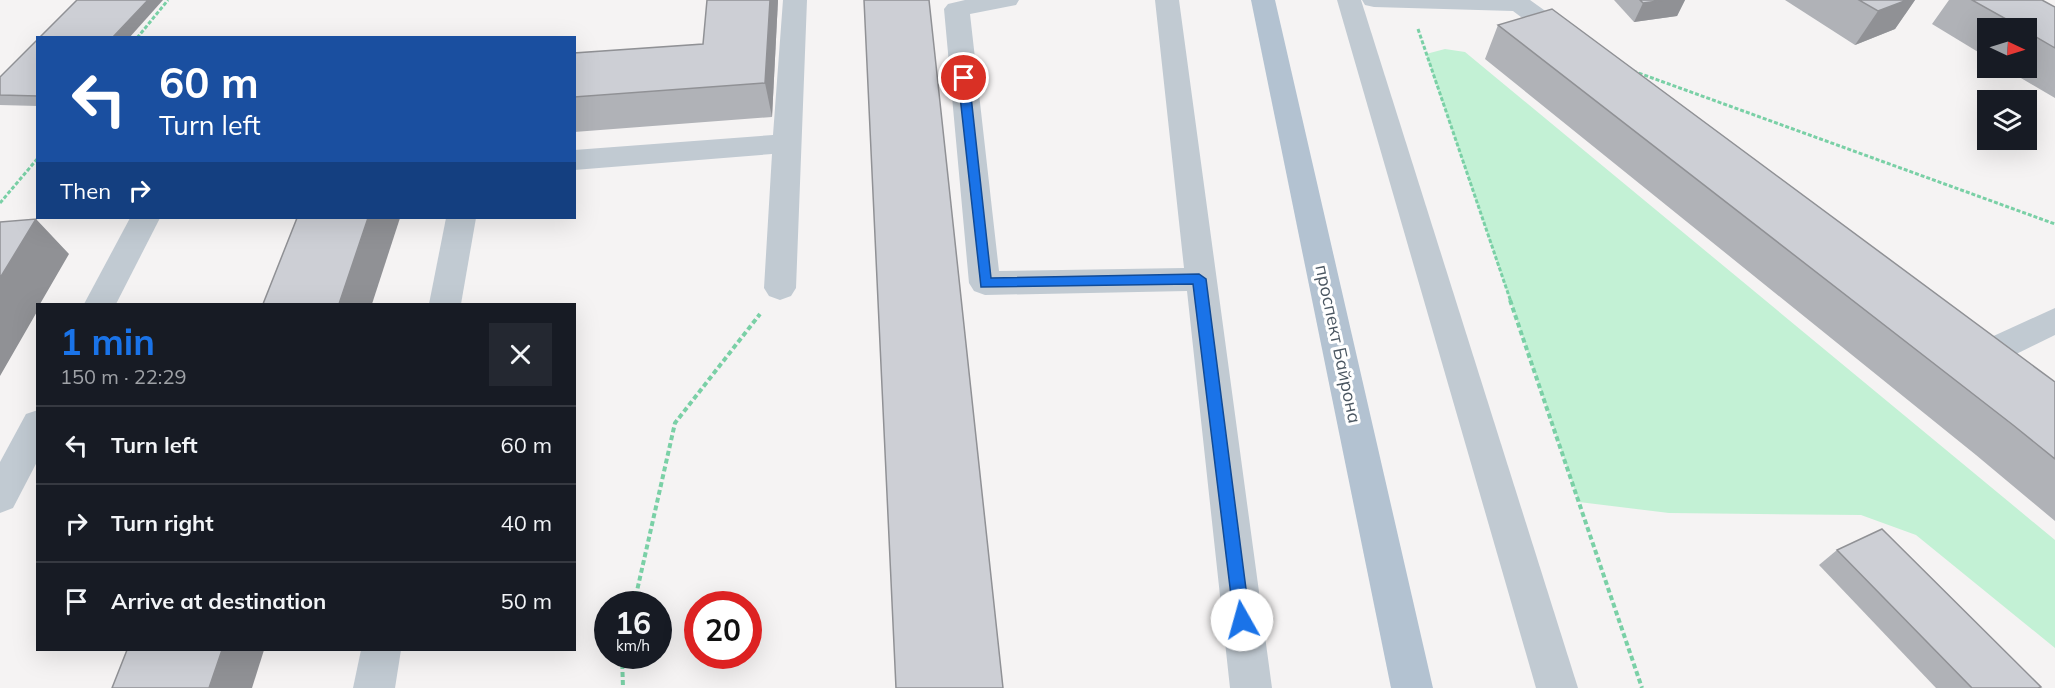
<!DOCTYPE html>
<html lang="en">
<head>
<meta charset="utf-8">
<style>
  :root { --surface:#171b24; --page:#242831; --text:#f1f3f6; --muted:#9ea1a6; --line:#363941; --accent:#1a73e8 }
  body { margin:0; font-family:Mulish,sans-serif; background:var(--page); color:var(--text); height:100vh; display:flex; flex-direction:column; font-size:22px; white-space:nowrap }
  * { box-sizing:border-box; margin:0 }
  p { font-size:20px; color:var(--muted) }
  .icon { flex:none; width:33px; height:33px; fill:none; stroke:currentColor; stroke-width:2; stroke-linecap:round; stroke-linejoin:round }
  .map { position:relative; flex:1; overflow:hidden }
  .sheet { position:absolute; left:36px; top:303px; width:540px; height:348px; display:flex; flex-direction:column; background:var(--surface); border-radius:0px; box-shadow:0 6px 24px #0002 }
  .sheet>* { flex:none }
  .guide { position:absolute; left:36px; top:36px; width:540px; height:183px; border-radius:0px; box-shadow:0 6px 24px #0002; background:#1a4fa0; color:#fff; overflow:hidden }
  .needle { width:39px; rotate:94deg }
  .fabs { position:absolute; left:1977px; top:18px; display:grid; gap:12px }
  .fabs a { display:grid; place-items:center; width:60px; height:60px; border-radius:0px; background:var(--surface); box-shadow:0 6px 24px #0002; font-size:30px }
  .speed { position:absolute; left:594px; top:591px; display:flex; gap:12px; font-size:30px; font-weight:700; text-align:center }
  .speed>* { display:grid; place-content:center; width:78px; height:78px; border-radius:50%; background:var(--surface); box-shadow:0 6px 24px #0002; line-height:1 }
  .speed small { font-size:15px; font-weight:400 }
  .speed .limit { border:9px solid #d22; background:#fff; color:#111 }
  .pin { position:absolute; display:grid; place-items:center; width:51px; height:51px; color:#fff; margin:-26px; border:3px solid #fff; border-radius:50%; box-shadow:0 2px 6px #0007 }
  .me { position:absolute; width:66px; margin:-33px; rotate:353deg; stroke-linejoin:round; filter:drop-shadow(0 0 4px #0008) }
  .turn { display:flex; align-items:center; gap:21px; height:126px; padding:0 24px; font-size:27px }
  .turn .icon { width:78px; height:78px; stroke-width:2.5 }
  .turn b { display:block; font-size:42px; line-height:51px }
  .then { display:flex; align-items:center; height:57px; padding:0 24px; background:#0003; gap:12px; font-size:22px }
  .round { display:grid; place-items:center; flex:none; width:63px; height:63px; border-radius:0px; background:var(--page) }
  .head { display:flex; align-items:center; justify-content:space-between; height:102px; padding:0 24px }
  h1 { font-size:36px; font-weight:700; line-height:45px; color:var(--accent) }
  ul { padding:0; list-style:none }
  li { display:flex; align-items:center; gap:18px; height:78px; padding:0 24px; border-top:2px solid var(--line) }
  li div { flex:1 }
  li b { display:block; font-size:22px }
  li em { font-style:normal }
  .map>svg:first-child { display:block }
</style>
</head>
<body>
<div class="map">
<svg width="2055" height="688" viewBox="0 0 2055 688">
  <rect width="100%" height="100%" fill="#f5f3f3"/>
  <!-- green -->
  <polygon fill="#c3f1d5" points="1445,49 1465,52 2055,540 2055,648 1916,535 1861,515 1669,513 1579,502 1426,54"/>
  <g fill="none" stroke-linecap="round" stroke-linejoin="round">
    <!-- path-far1 -->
    <g stroke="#7ad0a6" stroke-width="3" stroke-dasharray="4 2" stroke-linecap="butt">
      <polyline points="1418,29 1511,302"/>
      <polyline points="137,38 168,0"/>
      <polyline points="1633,71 2055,224"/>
      <polyline points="0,203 38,158"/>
    </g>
    <!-- path -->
    <g stroke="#7ad0a6" stroke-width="4" stroke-dasharray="5 3" stroke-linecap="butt">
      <polyline points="1510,300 1642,688"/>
      <polyline points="634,604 675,423 760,314"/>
      <polyline points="622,656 623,688"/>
    </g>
    <!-- minor -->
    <g fill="#c1cad2" fill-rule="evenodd">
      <polygon points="783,0 807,0 796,288 791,296 780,300 769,296 764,288 772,154 574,170 574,150 773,135"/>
      <polygon points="965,0 1019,0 1016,5 970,14 999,271 1184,268 1155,0 1179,0 1272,688 1230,688 1187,291 985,295 974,291 969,283 944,9 948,4"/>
      <polygon points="1337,0 1361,0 1578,688 1536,688"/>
      <polygon points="1362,0 1530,0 1579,35 1583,41 1579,47 1570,49 1561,47 1513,11 1374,7 1365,5"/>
      <polygon points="130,218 160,218 116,304 84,304"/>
      <polygon points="446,218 476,218 461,304 429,304"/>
      <polygon points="2055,308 2055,335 2000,362 1988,366 1976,362 1971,353 1976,344"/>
      <polygon points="38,410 38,460 13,508 0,513 0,462 26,414"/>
      <polygon points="361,650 401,650 395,688 353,688"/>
    </g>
    <!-- major -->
    <polygon fill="#b3c2d1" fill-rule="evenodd" points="1251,0 1275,0 1433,688 1391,688"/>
  </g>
  <!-- wall -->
  <g fill="#b0b2b7">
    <polygon points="778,0 772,117 574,132 574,53 703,44"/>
    <polygon points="1614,0 1685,0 1677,16 1634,22"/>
    <polygon points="1785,0 1915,0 1895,29 1855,45"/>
    <polygon points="1949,0 2042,0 2055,7 2055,98 2004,68 2026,68 2026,28 1988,28 1988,58 1932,24"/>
    <polygon points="1498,25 2055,382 2055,521 1976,455 1485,59"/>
    <polygon points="38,39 38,106 0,105 0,77"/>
    <polygon points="1837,550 2039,688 1936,688 1819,565"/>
  </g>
  <!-- shaded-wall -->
  <g fill="#909195">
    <polygon points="148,0 163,0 129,38 112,38"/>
    <polygon points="770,0 778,0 772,117 765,83"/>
    <polygon points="1666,0 1685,0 1677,16 1634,22 1643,3"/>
    <polygon points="1907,0 1915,0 1895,29 1855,45 1878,11"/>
    <polygon points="368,218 400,218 372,304 339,304"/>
    <polygon points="36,219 69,254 40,304 38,304 38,310 0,376 0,278"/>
    <polygon points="222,650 264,650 252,688 209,688"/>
  </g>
  <!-- building -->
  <g fill="#cdcfd5" stroke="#909195" stroke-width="1.5">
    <polygon points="77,0 148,0 112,38 39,38"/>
    <polygon points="707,0 770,0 765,83 574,97 574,53 703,44"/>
    <polygon points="864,0 929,0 1003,688 896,688"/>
    <polygon points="1640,0 1666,0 1643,3"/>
    <polygon points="1859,0 1907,0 1878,11"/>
    <polygon points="1972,0 2042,0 2055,7 2055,48 2026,31 2026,28 2022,28"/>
    <polygon points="1552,9 2055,382 2055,459 2013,425 1498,25"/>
    <polygon points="38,39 38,96 0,95 0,77"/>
    <polygon points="297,218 368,218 339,304 263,304"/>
    <polygon points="36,219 0,278 0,222"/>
    <polygon points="1882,529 2041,687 2038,688 1972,688 1837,550"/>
    <polygon points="127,650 222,650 209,688 112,688"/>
  </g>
  <!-- route -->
  <polygon fill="#1a73e8" stroke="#114b97" stroke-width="1.5" points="964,74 969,78 991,278 1199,274 1206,279 1250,620 1248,625 1242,627 1236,625 1234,620 1193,284 981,287 958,78"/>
  <g text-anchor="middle" stroke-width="6" stroke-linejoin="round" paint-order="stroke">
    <!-- street labels -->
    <g font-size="18" fill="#4a5661" stroke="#fff">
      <text transform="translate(1338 344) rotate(78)" y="6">проспект Байрона</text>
    </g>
  </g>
</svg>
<div class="fabs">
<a><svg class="needle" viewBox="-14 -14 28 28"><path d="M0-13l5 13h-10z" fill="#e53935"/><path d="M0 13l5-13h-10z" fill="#9ea1a6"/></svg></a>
<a><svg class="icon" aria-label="layers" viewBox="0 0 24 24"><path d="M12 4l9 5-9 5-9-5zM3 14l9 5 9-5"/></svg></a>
</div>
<div class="speed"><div>16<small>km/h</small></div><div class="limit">20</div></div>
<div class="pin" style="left:964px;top:78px;background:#d93025"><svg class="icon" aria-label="arrive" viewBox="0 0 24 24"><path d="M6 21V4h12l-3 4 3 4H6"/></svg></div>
<svg class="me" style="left:1242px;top:620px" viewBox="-20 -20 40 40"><circle r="19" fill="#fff"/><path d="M0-13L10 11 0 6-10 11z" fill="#1a73e8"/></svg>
<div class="guide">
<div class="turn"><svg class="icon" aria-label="left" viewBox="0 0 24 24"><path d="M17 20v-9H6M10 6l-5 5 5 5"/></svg><div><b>60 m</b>Turn left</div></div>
<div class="then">Then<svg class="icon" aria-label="right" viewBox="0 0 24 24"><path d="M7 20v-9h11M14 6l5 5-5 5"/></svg></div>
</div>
<section class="sheet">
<div class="head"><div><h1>1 min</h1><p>150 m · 22:29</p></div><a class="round"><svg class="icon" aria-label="close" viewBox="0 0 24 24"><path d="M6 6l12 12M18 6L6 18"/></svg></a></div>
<ul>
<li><svg class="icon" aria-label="left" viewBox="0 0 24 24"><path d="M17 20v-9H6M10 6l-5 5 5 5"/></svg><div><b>Turn left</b></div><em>60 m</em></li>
<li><svg class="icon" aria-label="right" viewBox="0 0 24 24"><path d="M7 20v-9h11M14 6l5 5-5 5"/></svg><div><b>Turn right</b></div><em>40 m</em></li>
<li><svg class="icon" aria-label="arrive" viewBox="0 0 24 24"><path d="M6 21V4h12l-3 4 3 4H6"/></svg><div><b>Arrive at destination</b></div><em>50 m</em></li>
</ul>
</section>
</div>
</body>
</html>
